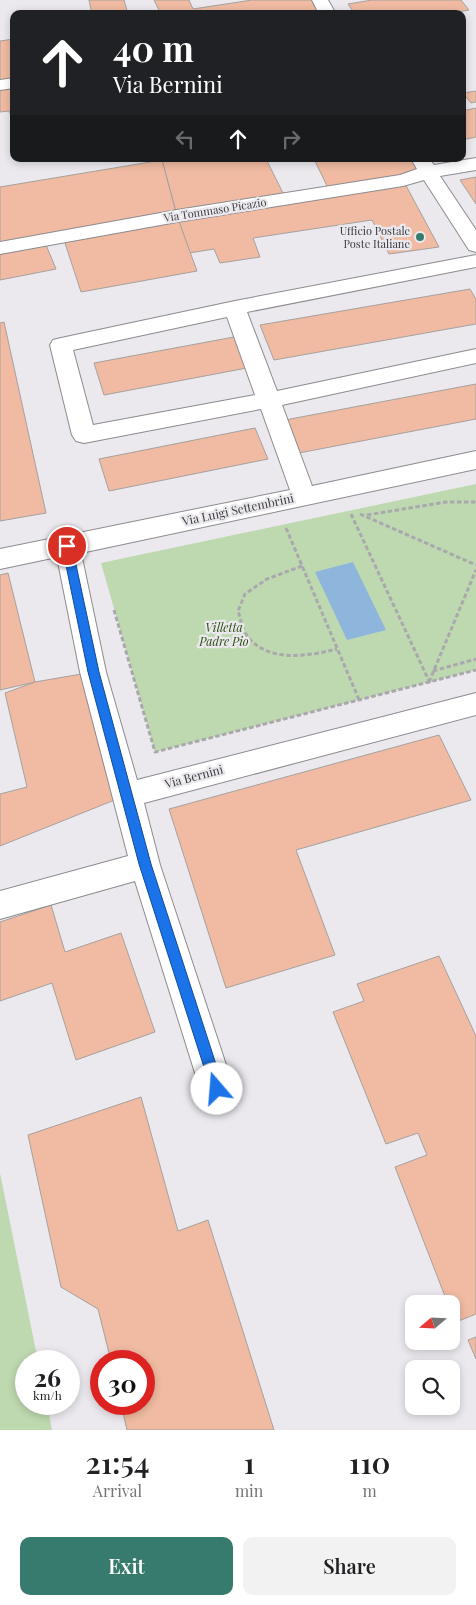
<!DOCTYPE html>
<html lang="en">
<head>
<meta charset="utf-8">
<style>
  :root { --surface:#fff; --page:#f2f2f2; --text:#202124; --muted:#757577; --accent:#377b6f }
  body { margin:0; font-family:"Playfair Display",serif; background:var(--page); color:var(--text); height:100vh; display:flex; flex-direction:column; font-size:19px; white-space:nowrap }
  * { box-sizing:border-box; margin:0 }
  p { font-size:16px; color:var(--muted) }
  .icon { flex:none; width:28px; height:28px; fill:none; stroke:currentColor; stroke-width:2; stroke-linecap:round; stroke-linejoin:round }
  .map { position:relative; height:1430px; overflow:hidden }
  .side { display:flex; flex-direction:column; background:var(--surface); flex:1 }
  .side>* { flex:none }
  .guide { position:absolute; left:10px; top:10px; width:456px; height:152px; border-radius:10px; box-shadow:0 2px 8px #0003; background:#202124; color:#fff; overflow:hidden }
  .needle { width:32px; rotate:251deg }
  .fabs { position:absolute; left:405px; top:1295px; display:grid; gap:10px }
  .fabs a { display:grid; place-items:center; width:55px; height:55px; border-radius:10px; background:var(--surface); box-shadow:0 2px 8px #0003; font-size:25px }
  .speed { position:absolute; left:15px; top:1350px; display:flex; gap:10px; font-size:25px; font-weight:700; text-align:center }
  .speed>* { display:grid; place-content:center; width:65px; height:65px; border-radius:50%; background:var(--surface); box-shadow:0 2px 8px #0003; line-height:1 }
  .speed small { font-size:12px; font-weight:400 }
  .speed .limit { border:8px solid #d22; background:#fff; color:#111 }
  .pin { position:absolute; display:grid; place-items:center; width:42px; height:42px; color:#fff; margin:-21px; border:2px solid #fff; border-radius:50%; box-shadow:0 1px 5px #0007 }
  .me { position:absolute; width:55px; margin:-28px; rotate:342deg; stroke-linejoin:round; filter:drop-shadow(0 0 4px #0008) }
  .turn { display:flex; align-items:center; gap:18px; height:105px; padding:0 20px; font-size:22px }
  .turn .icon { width:65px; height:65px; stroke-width:2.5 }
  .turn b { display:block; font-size:35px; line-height:42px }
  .lanes { display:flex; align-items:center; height:48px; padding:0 20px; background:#0003; justify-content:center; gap:25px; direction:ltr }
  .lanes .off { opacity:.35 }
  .eta { display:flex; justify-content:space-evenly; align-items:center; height:85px; text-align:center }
  .eta b { font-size:30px; font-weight:600; line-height:35px }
  .cta { display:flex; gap:10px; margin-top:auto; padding:10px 20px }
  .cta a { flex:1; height:58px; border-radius:10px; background:var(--accent); color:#fff; font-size:20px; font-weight:600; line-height:58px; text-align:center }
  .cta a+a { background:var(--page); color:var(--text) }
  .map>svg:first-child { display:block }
</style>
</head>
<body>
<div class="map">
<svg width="476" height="1430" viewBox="0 0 476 1430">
  <rect width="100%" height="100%" fill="#ebe9ee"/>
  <!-- green -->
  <g fill="#bed9b0">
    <polygon points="476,484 476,670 155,752 101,563"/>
    <polygon points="0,1173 38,1361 26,1361 26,1404 47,1404 52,1430 0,1430"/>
  </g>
  <!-- water -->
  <polygon fill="#8eb6dc" points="353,562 386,630 347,640 315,572"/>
  <!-- building -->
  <g fill="#f0bba2" stroke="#a5a19e">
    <polygon points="89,0 124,0 128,14 92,14"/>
    <polygon points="154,0 189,0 193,9 252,0 320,0 328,14 161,14"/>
    <polygon points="372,0 461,0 469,10 447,14 355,14 348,4"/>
    <polygon points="14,39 14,83 0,85 0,41"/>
    <polygon points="14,83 14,121 9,111 0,112 0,85"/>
    <polygon points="476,91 476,102 471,103 463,93"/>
    <polygon points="476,108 476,137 462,140 462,111"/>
    <polygon points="168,159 266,159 286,199 177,216 162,160"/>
    <polygon points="314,159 420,159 429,172 330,192"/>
    <polygon points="162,160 177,216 0,248 0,187"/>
    <polygon points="476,177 476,204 460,180"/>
    <polygon points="403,180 439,247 389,254 372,220 253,238 260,257 220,263 214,249 189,253 177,216"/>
    <polygon points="177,216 197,271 81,292 63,237"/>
    <polygon points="44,240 56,269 0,280 0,248"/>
    <polygon points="470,289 476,299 476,324 274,360 260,325"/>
    <polygon points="4,322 46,513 0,521 0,323"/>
    <polygon points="234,337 247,368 104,395 94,363"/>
    <polygon points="476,384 476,419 299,453 285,420"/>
    <polygon points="255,428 268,459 109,491 99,459"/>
    <polygon points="8,573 35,682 0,690 0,575"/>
    <polygon points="93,672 127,795 0,846 0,794 27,787 5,693 35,682"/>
    <polygon points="439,735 471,800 296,850 335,955 226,988 169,809"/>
    <polygon points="51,905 65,952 121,933 155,1032 76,1060 52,983 0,1001 0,922"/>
    <polygon points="439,956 476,1036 476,1314 456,1322 451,1311 451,1304 448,1304 395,1167 427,1155 418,1133 386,1144 333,1012 364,1001 357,984"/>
    <polygon points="141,1097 178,1231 208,1220 274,1430 127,1430 121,1404 144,1404 144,1361 111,1361 98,1309 61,1287 28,1135"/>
    <polygon points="476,1337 476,1359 468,1340"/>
  </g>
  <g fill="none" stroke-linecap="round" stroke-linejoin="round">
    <!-- minor casing -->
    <g stroke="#8c8b8f" stroke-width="2">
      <g id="minor">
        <polygon points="312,0 328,0 336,14 319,14"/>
        <polygon points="14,78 14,88 0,90 0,80"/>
        <polygon points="476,158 476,170 440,176 476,230 476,252 469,250 424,180 403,186 177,222 0,254 0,242 177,210 400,175 417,169 411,159 429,159 434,165"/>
        <path d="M476 255V267L247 312 277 391 476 349V363L282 405 312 486 476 451V469L81 553 106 672 137 780 476 693V715L144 803 160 865 234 1089 229 1101 217 1106 205 1101 200 1089 135 881 0 919V891L128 856 80 672 57 557 0 569V549L290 490 261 409 84 443 76 441 72 435 50 345 53 340 61 338 235 301ZM227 317 255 395 93 425 73 350Z"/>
      </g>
    </g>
    <!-- path -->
    <g stroke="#aaa8ac" stroke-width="3" stroke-dasharray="4.5 2.5" stroke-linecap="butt">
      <polyline points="351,514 430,683"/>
      <polyline points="360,514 476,565"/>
      <polyline points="367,515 446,502 476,502"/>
      <polyline points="286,528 360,702"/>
      <path d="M302 566 267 579 245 594 238 611C241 619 242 630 248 637 269 663 308 656 337 649"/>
      <polyline points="114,610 155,752 476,670"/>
      <polyline points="433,671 476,659"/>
      <polyline points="429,682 476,570"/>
    </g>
    <!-- minor -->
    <use href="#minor" fill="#fff" fill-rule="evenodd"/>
  </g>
  <!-- route -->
  <polygon fill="#1a73e8" stroke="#114b97" points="67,542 72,546 99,672 151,864 224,1089 222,1094 217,1096 213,1094 211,1089 139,864 88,672 62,546"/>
  <!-- markers -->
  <circle fill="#377b6f" stroke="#ebe9ee" stroke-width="2" cx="420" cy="237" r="5"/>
  <g text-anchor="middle" stroke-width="4.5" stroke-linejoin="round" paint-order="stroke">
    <!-- far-street labels -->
    <g font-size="11" fill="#3b3b3d" stroke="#ebe9ee">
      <text transform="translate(215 210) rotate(-9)" y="4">Via Tommaso Picazio</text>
    </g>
    <!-- far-poi labels -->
    <g font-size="11" fill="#3b3b3d" stroke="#ebe9ee" text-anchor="end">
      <text x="410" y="235">Ufficio Postale<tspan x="410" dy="13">Poste Italiane</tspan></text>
    </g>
    <!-- street labels -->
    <g font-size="12" fill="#3b3b3d" stroke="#ebe9ee">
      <text transform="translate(238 510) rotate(-12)" y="4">Via Luigi Settembrini</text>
      <text transform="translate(194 777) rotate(-15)" y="4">Via Bernini</text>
    </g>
    <!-- park labels -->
    <g font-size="12" font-style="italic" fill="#284d0d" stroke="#ebe9ee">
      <text x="224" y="632">Villetta<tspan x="224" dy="14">Padre Pio</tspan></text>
    </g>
  </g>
</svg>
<div class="fabs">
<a><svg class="needle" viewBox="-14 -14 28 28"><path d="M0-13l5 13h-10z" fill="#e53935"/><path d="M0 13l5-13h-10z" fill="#757577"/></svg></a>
<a><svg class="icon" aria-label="search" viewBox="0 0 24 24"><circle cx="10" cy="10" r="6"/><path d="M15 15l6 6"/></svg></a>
</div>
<div class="speed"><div>26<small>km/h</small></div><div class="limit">30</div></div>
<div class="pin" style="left:67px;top:546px;background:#d93025"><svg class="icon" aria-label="arrive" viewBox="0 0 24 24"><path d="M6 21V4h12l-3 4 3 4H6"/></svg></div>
<svg class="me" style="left:217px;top:1089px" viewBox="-20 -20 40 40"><circle r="19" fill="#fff"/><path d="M0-13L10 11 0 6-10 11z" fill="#1a73e8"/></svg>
<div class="guide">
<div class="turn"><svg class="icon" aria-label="ahead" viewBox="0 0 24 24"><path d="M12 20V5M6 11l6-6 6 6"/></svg><div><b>40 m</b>Via Bernini</div></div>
<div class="lanes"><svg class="icon off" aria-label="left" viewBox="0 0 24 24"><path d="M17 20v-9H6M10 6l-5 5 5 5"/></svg><svg class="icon" aria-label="ahead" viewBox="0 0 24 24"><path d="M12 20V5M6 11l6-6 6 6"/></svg><svg class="icon off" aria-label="right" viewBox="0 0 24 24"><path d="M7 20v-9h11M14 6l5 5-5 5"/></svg></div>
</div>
</div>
<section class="side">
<div class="eta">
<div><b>21:54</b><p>Arrival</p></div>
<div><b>1</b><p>min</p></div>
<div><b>110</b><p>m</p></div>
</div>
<div class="cta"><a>Exit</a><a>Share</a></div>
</section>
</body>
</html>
